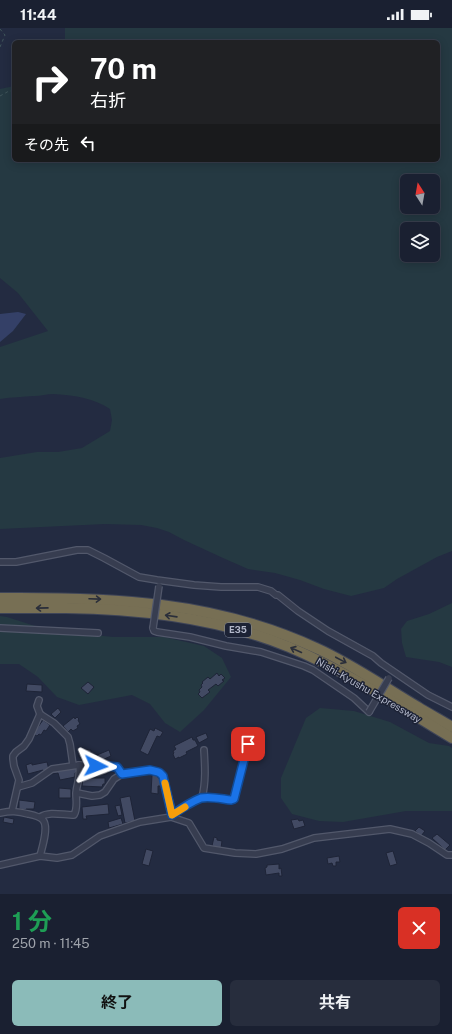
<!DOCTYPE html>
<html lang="ja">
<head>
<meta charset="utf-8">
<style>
  :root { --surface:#1a2031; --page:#272d3d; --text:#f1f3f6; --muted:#9fa3ab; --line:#383e4d; --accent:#8bbbb9 }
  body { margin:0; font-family:"Public Sans","Noto Sans JP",sans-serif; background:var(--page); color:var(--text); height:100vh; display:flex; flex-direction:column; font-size:15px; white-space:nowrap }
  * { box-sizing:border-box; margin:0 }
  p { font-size:13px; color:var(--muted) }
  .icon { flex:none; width:22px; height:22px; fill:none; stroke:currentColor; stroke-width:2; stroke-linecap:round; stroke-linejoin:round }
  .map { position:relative; height:866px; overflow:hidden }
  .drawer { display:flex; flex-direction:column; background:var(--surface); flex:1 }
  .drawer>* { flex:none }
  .guide { position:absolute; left:12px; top:12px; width:428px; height:122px; border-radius:6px; box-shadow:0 2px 10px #0003,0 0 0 1px var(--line); background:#202124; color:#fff; overflow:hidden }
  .needle { width:26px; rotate:349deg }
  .buttons { position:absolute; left:400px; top:146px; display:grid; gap:8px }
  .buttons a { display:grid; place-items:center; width:40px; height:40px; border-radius:6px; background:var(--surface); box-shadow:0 2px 10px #0003,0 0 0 1px var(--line); font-size:20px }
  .pin { position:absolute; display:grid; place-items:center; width:34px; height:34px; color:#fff; margin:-17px; border-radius:8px; box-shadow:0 2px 6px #0006 }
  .me { position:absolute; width:44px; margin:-22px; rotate:93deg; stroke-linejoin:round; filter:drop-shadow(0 0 3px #0008) }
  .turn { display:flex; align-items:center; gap:14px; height:84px; padding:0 12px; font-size:18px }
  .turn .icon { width:52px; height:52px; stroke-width:2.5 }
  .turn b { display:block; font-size:28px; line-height:34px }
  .then { display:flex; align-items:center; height:38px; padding:0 12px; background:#0003; gap:8px; font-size:15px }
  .round { display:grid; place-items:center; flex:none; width:42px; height:42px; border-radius:6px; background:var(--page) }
  .summary { display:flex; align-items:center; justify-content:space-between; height:68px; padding:0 12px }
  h1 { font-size:24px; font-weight:700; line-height:30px; color:#1e9e55 }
  .button { display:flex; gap:8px; margin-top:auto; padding:8px 12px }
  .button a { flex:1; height:46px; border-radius:6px; background:var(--accent); color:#111; font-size:16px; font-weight:700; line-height:46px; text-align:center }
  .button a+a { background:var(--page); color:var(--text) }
  .status { display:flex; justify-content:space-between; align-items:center; height:28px; padding:0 20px; background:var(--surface); direction:ltr }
  .status svg { height:11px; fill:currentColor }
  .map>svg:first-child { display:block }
</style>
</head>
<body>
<div class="status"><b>11:44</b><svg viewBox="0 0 49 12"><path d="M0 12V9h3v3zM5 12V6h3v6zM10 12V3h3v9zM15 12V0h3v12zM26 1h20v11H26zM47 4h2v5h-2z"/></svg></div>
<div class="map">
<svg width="452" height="866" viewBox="0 0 452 866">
  <rect width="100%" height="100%" fill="#232b41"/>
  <!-- green -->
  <g fill="#253942" fill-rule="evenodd">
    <path d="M65 0H452V523L437 529 397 551 384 560 351 568 324 561 300 552 275 545 248 541 223 530 184 512 169 504 157 500 141 497 105 496 0 501V430L37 424H58L82 420 110 403 112 392 110 381C94 370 73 367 53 366 47 366 41 368 34 368 23 369 12 369 0 371V319L48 303 18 265 0 250V61L14 58V132H438V14H65ZM407 153H433V179H407ZM407 201H433V227H407Z"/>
    <polygon points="452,575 452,639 439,634 406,629 402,615 401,601 407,593 429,586"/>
    <polygon points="0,588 7,589 35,598 66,604 113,609 164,609 204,618 222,630 231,649 204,682 180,704 165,695 150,676 132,667 79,677 57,669 38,649 19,636 0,636"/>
    <polygon points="320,680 354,683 390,694 429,715 449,718 452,720 452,783 406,783 343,794 319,793 292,786 281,770 281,750 306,690"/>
  </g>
  <!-- water -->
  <polygon fill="#344067" points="18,284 26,286 13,303 0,314 0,286"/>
  <!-- building -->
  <g fill="#424a63" stroke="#1e2437">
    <polygon points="217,645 219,648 221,646 225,650 222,652 224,653 218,658 216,656 208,662 210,664 202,670 198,666 200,664 199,662 202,659 201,657 203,655 202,654 208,649 210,651"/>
    <polygon points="88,654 94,659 88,666 81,660"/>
    <polygon points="27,656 42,657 42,664 26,663"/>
    <polygon points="58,680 61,684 55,690 51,686"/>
    <polygon points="74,689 75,691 77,689 79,691 78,692 80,696 77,698 78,700 73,703 71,701 68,704 63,698"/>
    <polygon points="43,692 50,697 46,703 44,702 41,707 39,706 37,708 33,706"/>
    <polygon points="155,700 163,704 160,709 157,708 148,727 140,723 150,701 154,703"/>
    <polygon points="206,705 208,710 199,715 196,709"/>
    <polygon points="192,709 193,712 195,712 198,718 186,724 187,726 179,730 179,729 175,731 173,726 174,725 173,723 176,721 174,718"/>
    <polygon points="80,721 91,722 90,731 93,731 92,736 88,736 89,732 82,731 82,729 79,729"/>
    <polygon points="109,722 111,728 100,733 97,727"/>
    <polygon points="47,734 49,742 44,743 43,742 28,746 26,737 32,735 32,737"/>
    <polygon points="76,739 77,744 75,745 75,749 60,752 58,745 52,746 52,743"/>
    <polygon points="107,740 107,746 96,746 95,741"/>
    <polygon points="152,747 158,747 158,750 160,750 163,761 161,762 161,758 158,758 158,766 151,765"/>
    <polygon points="83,750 105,750 105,756 103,756 102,759 82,758"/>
    <polygon points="59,760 71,761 71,770 59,770"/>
    <polygon points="130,768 135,793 125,795 120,770"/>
    <polygon points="19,772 35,774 34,781 26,781 26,782 19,781"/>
    <polygon points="108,776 109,786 86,788 87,791 83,791 82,779"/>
    <polygon points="120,777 122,787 118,788 115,778"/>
    <polygon points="4,789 14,791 13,796 3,794"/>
    <polygon points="121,790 123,796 109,800 108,794"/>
    <polygon points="298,791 299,793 303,792 305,798 294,801 291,792"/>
    <polygon points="419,799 425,803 421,808 415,803"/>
    <polygon points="437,806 450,817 445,822 432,810"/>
    <polygon points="214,809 217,810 217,812 222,813 221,820 212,818"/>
    <polygon points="146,821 153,823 149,838 142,836"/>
    <polygon points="393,823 397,836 390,838 386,825"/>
    <polygon points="339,828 340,834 336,834 336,838 333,838 332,835 328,836 327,830"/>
    <polygon points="279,836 279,841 281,840 282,848 279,848 279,845 266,847 265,840 267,839 267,837"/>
  </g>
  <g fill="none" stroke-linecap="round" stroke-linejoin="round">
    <!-- street casing -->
    <g stroke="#52586b" stroke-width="8">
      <g id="street">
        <polyline points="0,534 16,534 77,522 88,522 104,530 139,549 157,552 194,557 221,559 258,559 271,563 276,567 278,567 298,583 328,603 373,628 381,635 428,667 452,679"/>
        <polyline points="0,600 98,605"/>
        <polyline points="153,600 154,603 157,604 190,609 226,618 261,624 304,638 313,642 354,670 369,684"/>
        <polyline points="39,672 37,678 40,686 54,695 68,709 70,716 73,737"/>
        <polyline points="18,759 32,755 52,741 79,737 114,739 119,741 122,746"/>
        <polyline points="77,765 92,768 100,767 105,764 114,751 122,746 150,742 158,744 163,748 173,787"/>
        <path d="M202 770C206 754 205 738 204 722"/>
        <polyline points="12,783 19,752 14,738 13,731 13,728 16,724 24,718 29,711 40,686"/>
        <path d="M0 785C11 783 17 783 28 786 33 787 39 788 43 792 49 799 42 820 40 828"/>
        <path d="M171 788C177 783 194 772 202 770 209 768 223 771 231 772L234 771 248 716 251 707"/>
        <path d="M40 789C50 783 62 787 74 787 78 780 76 773 76 765 77 754 81 749 79 737"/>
        <polyline points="0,837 40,828 57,830 72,827 100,808 140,794 171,789 189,795 204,820 235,825 256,826 282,821 314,810 390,801 412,806 429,815 447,827 452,827"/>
      </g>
    </g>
    <!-- highway casing -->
    <g stroke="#3f4558" stroke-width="12">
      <g id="highway">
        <path d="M0 570C110 569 215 573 316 620 352 636 384 659 418 679 429 686 441 692 452 699"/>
        <path d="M0 580C22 580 44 580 66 580 141 581 219 590 289 619 346 643 399 678 452 710"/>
      </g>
    </g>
    <!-- path -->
    <g stroke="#40555b" stroke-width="1" stroke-dasharray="3 3" stroke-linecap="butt">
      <polyline points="0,1 5,7 0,19"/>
      <polyline points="0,68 9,63 14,63"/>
    </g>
    <!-- street -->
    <use href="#street" stroke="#373d50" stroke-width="5.5"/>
    <!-- highway -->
    <use href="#highway" stroke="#776f54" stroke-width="10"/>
    <!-- street-bridge casing -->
    <g stroke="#52586b" stroke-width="8" stroke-linecap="butt">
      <g id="street-bridge">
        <polyline points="153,600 159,558"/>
        <polyline points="369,684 389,650"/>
      </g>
    </g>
    <!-- street-bridge -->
    <use href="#street-bridge" stroke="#373d50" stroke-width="5.5"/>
  </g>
  <!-- one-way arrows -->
  <defs><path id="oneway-shaft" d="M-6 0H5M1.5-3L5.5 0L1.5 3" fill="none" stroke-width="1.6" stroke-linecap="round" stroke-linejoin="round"/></defs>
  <g stroke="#2a2e3a">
    <use href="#oneway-shaft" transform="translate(95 571) rotate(2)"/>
    <use href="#oneway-shaft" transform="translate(42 580) rotate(179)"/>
    <use href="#oneway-shaft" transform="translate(171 588) rotate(-172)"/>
    <use href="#oneway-shaft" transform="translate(296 622) rotate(-156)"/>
    <use href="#oneway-shaft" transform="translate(341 632) rotate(28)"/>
  </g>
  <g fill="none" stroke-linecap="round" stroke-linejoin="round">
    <!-- route casing -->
    <g stroke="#114b97" stroke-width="10">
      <path id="route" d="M96 738H108L117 739 122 746 150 742 158 744 160 745 163 748 164 753 172 787C179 782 193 773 201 770 210 768 222 771 231 772L234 771 248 716"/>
    </g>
    <!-- route -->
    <use href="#route" stroke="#1a73e8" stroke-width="7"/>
    <!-- slow -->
    <polyline stroke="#f59e0b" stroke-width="7" points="165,755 172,787 185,779"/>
  </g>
  <g text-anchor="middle" stroke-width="3" stroke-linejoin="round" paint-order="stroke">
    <!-- shield labels -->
    <rect fill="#1c2235" stroke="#868c9e" stroke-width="1" x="225" y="595" width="26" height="14" rx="3"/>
    <g font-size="9" font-weight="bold" fill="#b4b9cb">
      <text x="238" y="605">E35</text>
    </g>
    <!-- street labels -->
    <g font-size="10" fill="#b4b9cb" stroke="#1c2235">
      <text transform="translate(369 662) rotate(30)" y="4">Nishi-Kyushu Expressway</text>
    </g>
  </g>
</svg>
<div class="buttons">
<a><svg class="needle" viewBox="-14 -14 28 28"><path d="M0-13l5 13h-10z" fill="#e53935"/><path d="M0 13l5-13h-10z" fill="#9fa3ab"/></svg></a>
<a><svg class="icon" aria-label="layers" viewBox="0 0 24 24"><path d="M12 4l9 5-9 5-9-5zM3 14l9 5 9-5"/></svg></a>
</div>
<div class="pin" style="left:248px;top:716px;background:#d93025"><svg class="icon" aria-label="arrive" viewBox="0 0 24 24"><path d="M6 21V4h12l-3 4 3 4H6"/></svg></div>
<svg class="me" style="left:96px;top:738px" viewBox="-20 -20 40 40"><path d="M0-17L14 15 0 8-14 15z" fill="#1a73e8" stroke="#fff" stroke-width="4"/></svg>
<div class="guide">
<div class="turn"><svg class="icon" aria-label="right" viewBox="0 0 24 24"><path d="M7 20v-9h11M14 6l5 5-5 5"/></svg><div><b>70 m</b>右折</div></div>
<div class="then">その先<svg class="icon" aria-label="left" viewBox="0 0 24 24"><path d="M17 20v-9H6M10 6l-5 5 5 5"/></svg></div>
</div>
</div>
<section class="drawer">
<div class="summary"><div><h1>1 分</h1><p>250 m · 11:45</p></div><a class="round" style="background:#d93025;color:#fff"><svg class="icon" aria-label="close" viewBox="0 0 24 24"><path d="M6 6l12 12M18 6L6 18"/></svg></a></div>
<div class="button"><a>終了</a><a>共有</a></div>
</section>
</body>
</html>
